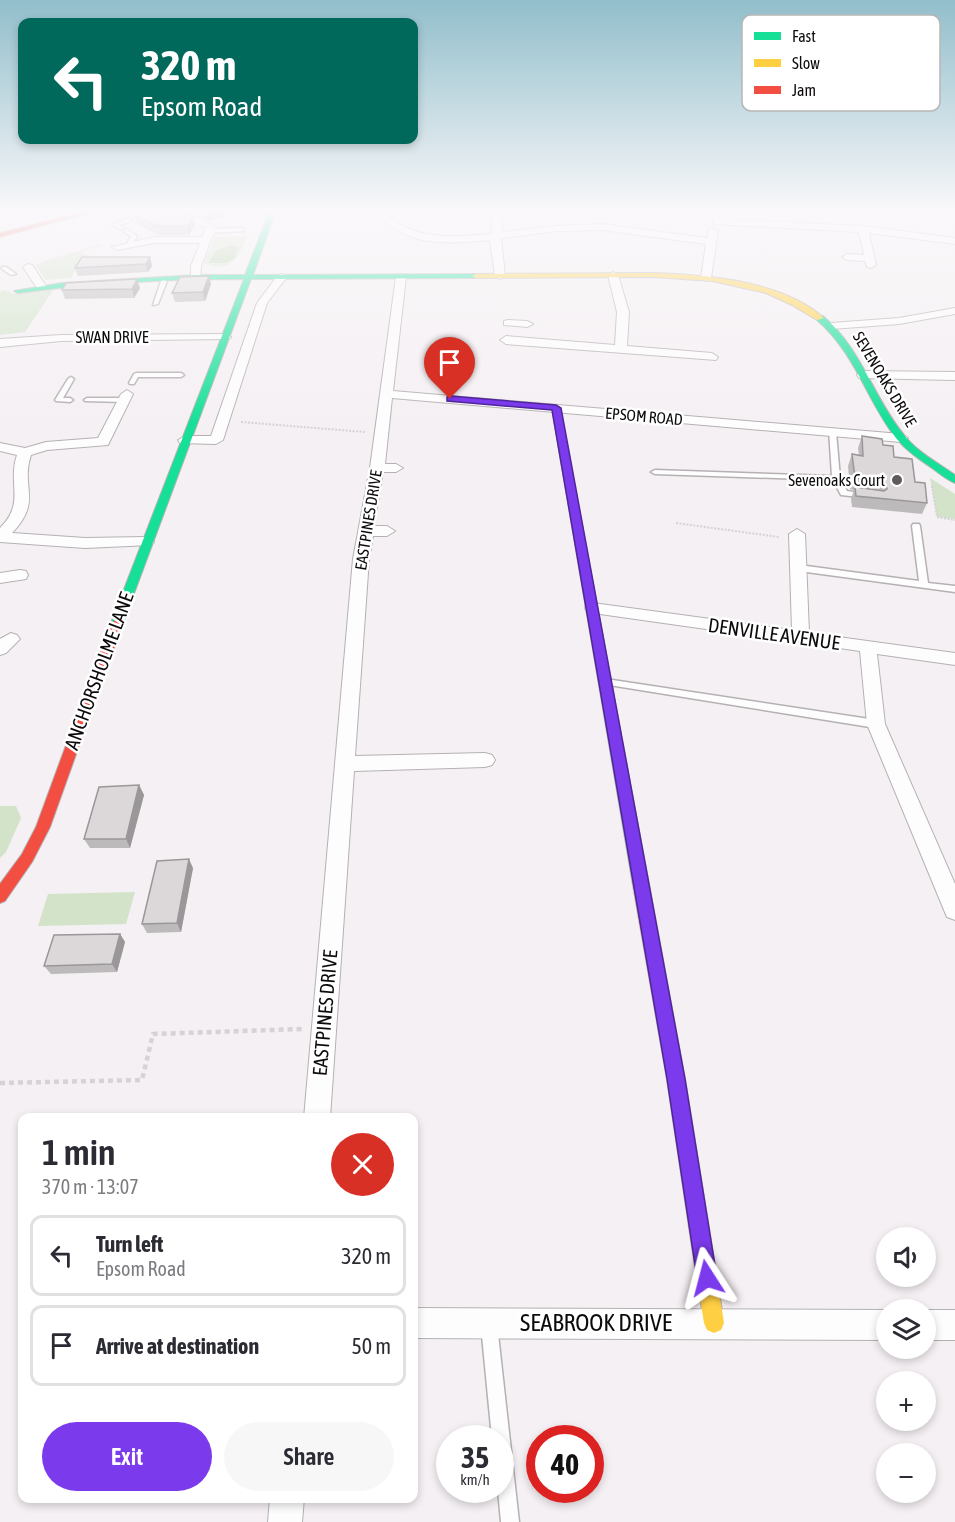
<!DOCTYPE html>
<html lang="en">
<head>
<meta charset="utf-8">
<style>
  :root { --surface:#fff; --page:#f7f7f7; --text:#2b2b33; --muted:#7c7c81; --line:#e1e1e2; --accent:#7c3aed }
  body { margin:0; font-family:"Asap Condensed",sans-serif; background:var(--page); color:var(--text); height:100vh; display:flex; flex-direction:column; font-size:22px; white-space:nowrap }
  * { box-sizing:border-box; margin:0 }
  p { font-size:20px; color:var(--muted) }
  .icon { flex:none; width:33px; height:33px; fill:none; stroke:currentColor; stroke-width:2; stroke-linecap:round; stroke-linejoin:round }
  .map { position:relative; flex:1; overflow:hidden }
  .panel { position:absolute; left:18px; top:1113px; width:400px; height:390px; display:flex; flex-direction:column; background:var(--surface); border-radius:12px; box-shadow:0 3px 9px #0003 }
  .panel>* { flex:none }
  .banner { position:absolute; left:18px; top:18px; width:400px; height:126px; border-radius:12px; box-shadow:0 3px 9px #0003; background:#00695c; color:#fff; overflow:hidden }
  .controls { position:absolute; left:876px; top:1227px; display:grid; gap:12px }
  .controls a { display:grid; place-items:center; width:60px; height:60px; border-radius:50%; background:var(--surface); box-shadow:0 3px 9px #0003; font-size:30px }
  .speed { position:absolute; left:436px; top:1425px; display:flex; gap:12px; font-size:30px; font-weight:700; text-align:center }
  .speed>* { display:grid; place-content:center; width:78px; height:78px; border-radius:50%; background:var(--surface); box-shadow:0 3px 9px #0003; line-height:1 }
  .speed small { font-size:15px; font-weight:400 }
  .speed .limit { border:9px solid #d22; background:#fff; color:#111 }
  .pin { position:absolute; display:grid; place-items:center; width:51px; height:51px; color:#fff; margin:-62px -26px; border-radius:50% 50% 50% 0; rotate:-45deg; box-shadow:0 0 6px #0007 }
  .pin .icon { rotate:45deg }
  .me { position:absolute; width:66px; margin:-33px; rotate:351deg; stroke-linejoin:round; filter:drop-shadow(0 0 4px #0008) }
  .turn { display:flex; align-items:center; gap:21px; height:126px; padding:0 24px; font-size:27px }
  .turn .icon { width:78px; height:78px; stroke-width:2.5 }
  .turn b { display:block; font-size:42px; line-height:51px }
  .round { display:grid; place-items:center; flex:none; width:63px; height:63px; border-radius:32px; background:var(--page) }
  .overview { display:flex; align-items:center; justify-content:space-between; height:102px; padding:0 24px }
  h1 { font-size:36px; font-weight:600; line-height:45px }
  .action { display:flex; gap:12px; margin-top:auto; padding:12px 24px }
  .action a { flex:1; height:69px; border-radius:36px; background:var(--accent); color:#fff; font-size:24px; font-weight:600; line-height:69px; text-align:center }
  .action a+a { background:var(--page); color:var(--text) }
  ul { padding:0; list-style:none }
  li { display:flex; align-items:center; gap:18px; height:81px; margin:0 12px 9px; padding:0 12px; border:3px solid var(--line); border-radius:12px }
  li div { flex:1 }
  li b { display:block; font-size:22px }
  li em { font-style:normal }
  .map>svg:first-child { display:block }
</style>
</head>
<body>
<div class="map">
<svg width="955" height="1522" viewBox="0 0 955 1522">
  <rect width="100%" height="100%" fill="#f5f0f3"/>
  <!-- green -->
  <g fill="#d2e3c9">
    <path d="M247 236C240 257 228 275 204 263L215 237Z"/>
    <polygon points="80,251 92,258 80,263 71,278 46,280 35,265"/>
    <polygon points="54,289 25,332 0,335 0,292 5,290 14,294"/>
    <polygon points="930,478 955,494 955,519 937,517"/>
    <polygon points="0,806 16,806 21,818 6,852 0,858"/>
    <polygon points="135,892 126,924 38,926 48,894"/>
  </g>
  <!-- water -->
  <polygon fill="#afcea0" points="231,245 238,247 235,258 226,263 209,263 215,251"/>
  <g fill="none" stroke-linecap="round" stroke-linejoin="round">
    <!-- lane casing -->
    <g stroke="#b5b1b3" stroke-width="3">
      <g id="lane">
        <polygon points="128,219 133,220 119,225 123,227 123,229 119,229 112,225"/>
        <polygon points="242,228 244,231 210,233 207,231 210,229"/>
        <polygon points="126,229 137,236 132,245 127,244 131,236 124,232"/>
        <polygon points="2,267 6,267 16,274 11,275 2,269"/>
        <polygon points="164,279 167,281 158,304 153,305 161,281"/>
        <polygon points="136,373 181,373 184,375 181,377 138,377 134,384 130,384 129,383 134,374"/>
        <polygon points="71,377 74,379 63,398 70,398 73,400 70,402 56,401 55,400 68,379"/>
        <polygon points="87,398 124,398 127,400 124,402 85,401 84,400"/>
        <polygon points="829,430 836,432 840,478 847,491 868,494 868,498 841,495 833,480 655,474 651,472 655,470 832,476"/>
        <polygon points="913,524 919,524 920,526 928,583 955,586 955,592 799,571 795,568 799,565 919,581 912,526"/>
        <polygon points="606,679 876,720 881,724 876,728 603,684 601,682"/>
        <polygon points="489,1317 495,1319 497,1325 519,1522 501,1522 498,1490 501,1490 501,1438 492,1438 481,1325 483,1319"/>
      </g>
    </g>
    <!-- street casing -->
    <g stroke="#b5b1b3" stroke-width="2">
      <g id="street">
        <polygon points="167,209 178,209 216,227 201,266 200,279 191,277 191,266 200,243 154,243 117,250 112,247 154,237 202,237 206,228"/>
        <path d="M374 209H383C410 242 453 237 492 234V209H501L502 232 558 226 602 224 707 238 710 228 718 230 711 278 706 281 701 278 706 244 602 230 558 231 501 238 505 276 500 279 495 276 490 240C447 244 403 248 374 209Z"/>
        <polygon points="716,219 863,226 955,238 955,244 869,233 876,265 871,268 867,267 865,261 847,260 842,257 847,254 864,255 859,232 713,224 713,220"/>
        <polygon points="28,264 32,265 46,286 45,288 41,289 37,288 23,267"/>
        <polygon points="613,272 618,275 629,312 627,346 712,353 718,357 716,360 506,344 500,340 506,336 615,345 617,312 608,275"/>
        <polygon points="282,274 287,277 267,303 223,440 216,444 180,443 178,440 185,436 211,436 257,303 278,275"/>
        <polygon points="401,274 406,277 393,391 901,434 908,438 901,442 392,398 385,464 396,464 403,468 396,472 383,472 374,526 387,526 395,531 387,536 373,536 369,559 355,756 485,753 492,755 495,760 492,765 485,767 354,771 330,1118 304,1118 353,559 370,468 396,277"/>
        <polygon points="955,308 955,314 899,324 831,329 825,326 831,323 899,318"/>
        <polygon points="508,320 527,321 533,324 527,327 504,325 504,321"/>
        <polygon points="225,334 231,337 229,339 61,341 0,347 0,339 61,335"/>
        <polygon points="863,371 955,372 955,380 859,378 857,375"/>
        <path d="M127 390 133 394 108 445 47 450 31 455C20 488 43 501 12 533L85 538 146 537 154 542 151 545 85 548 0 542V528C26 502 7 484 17 455L0 451V443L25 448 46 442 98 438 121 394Z"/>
        <polygon points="797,529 805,534 809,633 955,653 955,665 877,654 885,724 955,884 955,920 947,917 944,910 867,724 860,651 593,613 587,612 585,608 587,604 593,603 792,630 789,534"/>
        <polygon points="20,570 26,571 28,575 26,579 0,583 0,573"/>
        <polygon points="11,633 17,635 20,639 6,653 0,655 0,639"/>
        <polygon points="414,1308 886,1310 886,1340 414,1338"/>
        <rect x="926" y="1310" width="29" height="30"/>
        <polygon points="270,1498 304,1498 302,1522 268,1522"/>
      </g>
    </g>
    <!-- fast casing -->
    <g stroke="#b5b1b3" stroke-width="2">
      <g id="fast">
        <path d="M266 209H272L273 218 253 275 476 274 480 276 476 278 251 279 123 623 117 627 113 626 111 623 244 279C169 279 93 283 18 293L14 291 62 283 196 275H245L267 218Z"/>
        <path d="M817 316H823C864 352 872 396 904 435 917 452 938 463 955 475V483C947 480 939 473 932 468 919 459 906 450 896 438 866 399 856 354 817 320Z"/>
        <polygon points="556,405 560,408 648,879 645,884 640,885 635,884 632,879 552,408"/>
      </g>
    </g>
    <!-- slow casing -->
    <g stroke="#b5b1b3" stroke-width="2">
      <g id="slow">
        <path d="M653 273C707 275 781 280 824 318L817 320 792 305 766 293 712 281 653 277 476 278 472 276 476 274Z"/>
        <polygon points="702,1237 709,1240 712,1247 724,1323 721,1330 714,1333 707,1330 704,1323 692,1247 695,1240"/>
      </g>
    </g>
    <!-- jam casing -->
    <g stroke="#b5b1b3" stroke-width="2">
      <g id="jam">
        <polygon points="95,209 104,209 0,237 0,233"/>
        <polygon points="117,619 123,623 50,827 32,862 5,901 0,903 0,884 22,854 36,827 111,623"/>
        <polygon points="640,873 645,874 648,879 685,1079 712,1247 709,1254 702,1257 695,1254 692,1247 667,1079 632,879 635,874"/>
      </g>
    </g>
    <!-- path-far1 -->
    <g stroke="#d5d3d4" stroke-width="2" stroke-dasharray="2 1.5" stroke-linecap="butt">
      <polyline points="43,262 101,245"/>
      <polyline points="241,422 365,432"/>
      <polyline points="932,486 937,517 955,520"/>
      <polyline points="676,523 779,537"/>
    </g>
    <!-- path -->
    <polyline stroke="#d5d3d4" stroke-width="4.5" stroke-dasharray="5 4" stroke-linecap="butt" points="0,1083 142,1080 153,1034 302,1029"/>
    <!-- lane -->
    <use href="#lane" fill="#fefdfd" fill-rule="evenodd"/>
    <!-- street -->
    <use href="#street" fill="#fefdfd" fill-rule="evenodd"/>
    <!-- fast -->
    <use href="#fast" fill="#16e098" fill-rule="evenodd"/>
    <!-- slow -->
    <use href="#slow" fill="#ffcf43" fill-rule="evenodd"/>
    <!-- jam -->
    <use href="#jam" fill="#f24e42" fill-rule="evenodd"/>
  </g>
  <!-- wall -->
  <g fill="#bdbabb">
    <polygon points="183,209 230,209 231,214 208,221"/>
    <polygon points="135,215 193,217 195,225 189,235 158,235 137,223"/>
    <polygon points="150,257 152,266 148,272 78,276 75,268"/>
    <polygon points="211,284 205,301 175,302 172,293"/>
    <polygon points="140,288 134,298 65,299 62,290"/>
    <polygon points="862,436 883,445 915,482 927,503 922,514 852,507 851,499 854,490 850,489 848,466 852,454 859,455 858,448"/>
    <polygon points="139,785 144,795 130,848 90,848 84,839"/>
    <polygon points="193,868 181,932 147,933 142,924"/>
    <polygon points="120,934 125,942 117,972 51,974 44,966"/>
  </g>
  <!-- shaded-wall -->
  <g fill="#9a9799">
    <polygon points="206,209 230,209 231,214 208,221"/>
    <polygon points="193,217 195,225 189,235 187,226"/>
    <polygon points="150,257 152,266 148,272 146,264"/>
    <polygon points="209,276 211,284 205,301 203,292"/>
    <polygon points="137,279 140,288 134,298 132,289"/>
    <polygon points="139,785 144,795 130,848 126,839"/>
    <polygon points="189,859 193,868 181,932 177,923"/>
    <polygon points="120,934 125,942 117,972 112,964"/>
  </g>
  <!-- building -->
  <g fill="#dcd8da" stroke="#9a9799" stroke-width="1.5">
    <polygon points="157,209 176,209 193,217 187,226 156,226 135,215"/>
    <polygon points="82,257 150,257 146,264 75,268"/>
    <polygon points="209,276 203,292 172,293 180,277"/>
    <polygon points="137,279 132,289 62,290 66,283"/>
    <polygon points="862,436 882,439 883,445 893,446 894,457 912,459 915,482 925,483 927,503 856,496 855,487 884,491 887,489 885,482 855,478 852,454 863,456"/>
    <polygon points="139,785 126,839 84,839 99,787"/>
    <polygon points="189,859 177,923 142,924 157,861"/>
    <polygon points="120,934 112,964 44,966 54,935"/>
  </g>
  <!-- sky -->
  <linearGradient id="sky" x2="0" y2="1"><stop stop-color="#91becb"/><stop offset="0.5" stop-color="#faf8fa"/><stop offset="1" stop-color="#faf8fa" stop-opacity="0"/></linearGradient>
  <rect width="955" height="422" fill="url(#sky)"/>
  <!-- route -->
  <polygon fill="#7c3aed" stroke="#51269a" stroke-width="1.5" points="450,396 556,405 561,408 685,1079 717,1278 714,1286 707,1289 700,1286 697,1278 667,1079 552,410 447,401 447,397"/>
  <!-- markers -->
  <circle fill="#5e5a5d" stroke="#fff" stroke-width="2" cx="897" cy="480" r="6"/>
  <g text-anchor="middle" stroke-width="5" stroke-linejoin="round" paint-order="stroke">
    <!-- far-street labels -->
    <g font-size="16" fill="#0d0a0c" stroke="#fff">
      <text x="112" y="343">SWAN DRIVE</text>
      <text transform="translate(885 379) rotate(59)" y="6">SEVENOAKS DRIVE</text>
      <text transform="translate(644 416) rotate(5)" y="6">EPSOM ROAD</text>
      <text transform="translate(368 520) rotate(-81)" y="6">EASTPINES DRIVE</text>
    </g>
    <!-- far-poi labels -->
    <g font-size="16" fill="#0d0a0c" stroke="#fff" text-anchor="end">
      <text x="885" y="486">Sevenoaks Court</text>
    </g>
    <!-- street labels -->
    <g font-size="20" fill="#0d0a0c" stroke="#fff">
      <text transform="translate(774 634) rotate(8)" y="7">DENVILLE AVENUE</text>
      <text transform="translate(99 671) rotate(-70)" y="7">ANCHORSHOLME LANE</text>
      <text transform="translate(325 1013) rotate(-85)" y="7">EASTPINES DRIVE</text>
    </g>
    <!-- near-street labels -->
    <g font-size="24" fill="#0d0a0c" stroke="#fff">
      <text x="596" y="1331">SEABROOK DRIVE</text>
    </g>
  </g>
  <!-- legend -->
  <rect x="742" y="15" width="198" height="96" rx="9" fill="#fff" stroke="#b6b6b6" stroke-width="1.5"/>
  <rect x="754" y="32" width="27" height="8" fill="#16e098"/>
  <rect x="754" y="59" width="27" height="8" fill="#ffcf43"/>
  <rect x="754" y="86" width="27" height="8" fill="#f24e42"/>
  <g font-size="16" fill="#0d0a0c">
    <text x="792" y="42">Fast</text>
    <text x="792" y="69">Slow</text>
    <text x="792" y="96">Jam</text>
  </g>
</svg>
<div class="controls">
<a><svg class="icon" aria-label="sound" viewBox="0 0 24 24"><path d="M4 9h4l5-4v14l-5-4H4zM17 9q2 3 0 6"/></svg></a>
<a><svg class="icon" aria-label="layers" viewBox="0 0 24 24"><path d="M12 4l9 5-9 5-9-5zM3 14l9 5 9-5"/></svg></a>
<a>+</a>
<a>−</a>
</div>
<div class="speed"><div>35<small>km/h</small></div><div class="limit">40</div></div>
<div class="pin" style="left:450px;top:399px;background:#d93025"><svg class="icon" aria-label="arrive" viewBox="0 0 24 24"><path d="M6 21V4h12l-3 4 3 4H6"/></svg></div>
<svg class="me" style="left:707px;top:1278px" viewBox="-20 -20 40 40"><path d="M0-17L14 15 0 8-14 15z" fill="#7c3aed" stroke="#fff" stroke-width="4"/></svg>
<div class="banner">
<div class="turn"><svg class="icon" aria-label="left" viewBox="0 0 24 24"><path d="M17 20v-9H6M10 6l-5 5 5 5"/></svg><div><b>320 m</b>Epsom Road</div></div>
</div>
<section class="panel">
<div class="overview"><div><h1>1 min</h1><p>370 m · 13:07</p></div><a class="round" style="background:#d93025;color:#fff"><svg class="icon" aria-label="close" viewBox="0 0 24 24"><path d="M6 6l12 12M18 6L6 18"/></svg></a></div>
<ul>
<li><svg class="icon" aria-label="left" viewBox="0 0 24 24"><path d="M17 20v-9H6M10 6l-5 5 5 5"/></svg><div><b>Turn left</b><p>Epsom Road</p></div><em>320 m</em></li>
<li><svg class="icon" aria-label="arrive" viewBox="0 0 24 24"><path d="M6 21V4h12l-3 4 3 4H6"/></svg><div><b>Arrive at destination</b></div><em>50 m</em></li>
</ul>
<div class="action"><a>Exit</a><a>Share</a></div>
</section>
</div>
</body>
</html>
